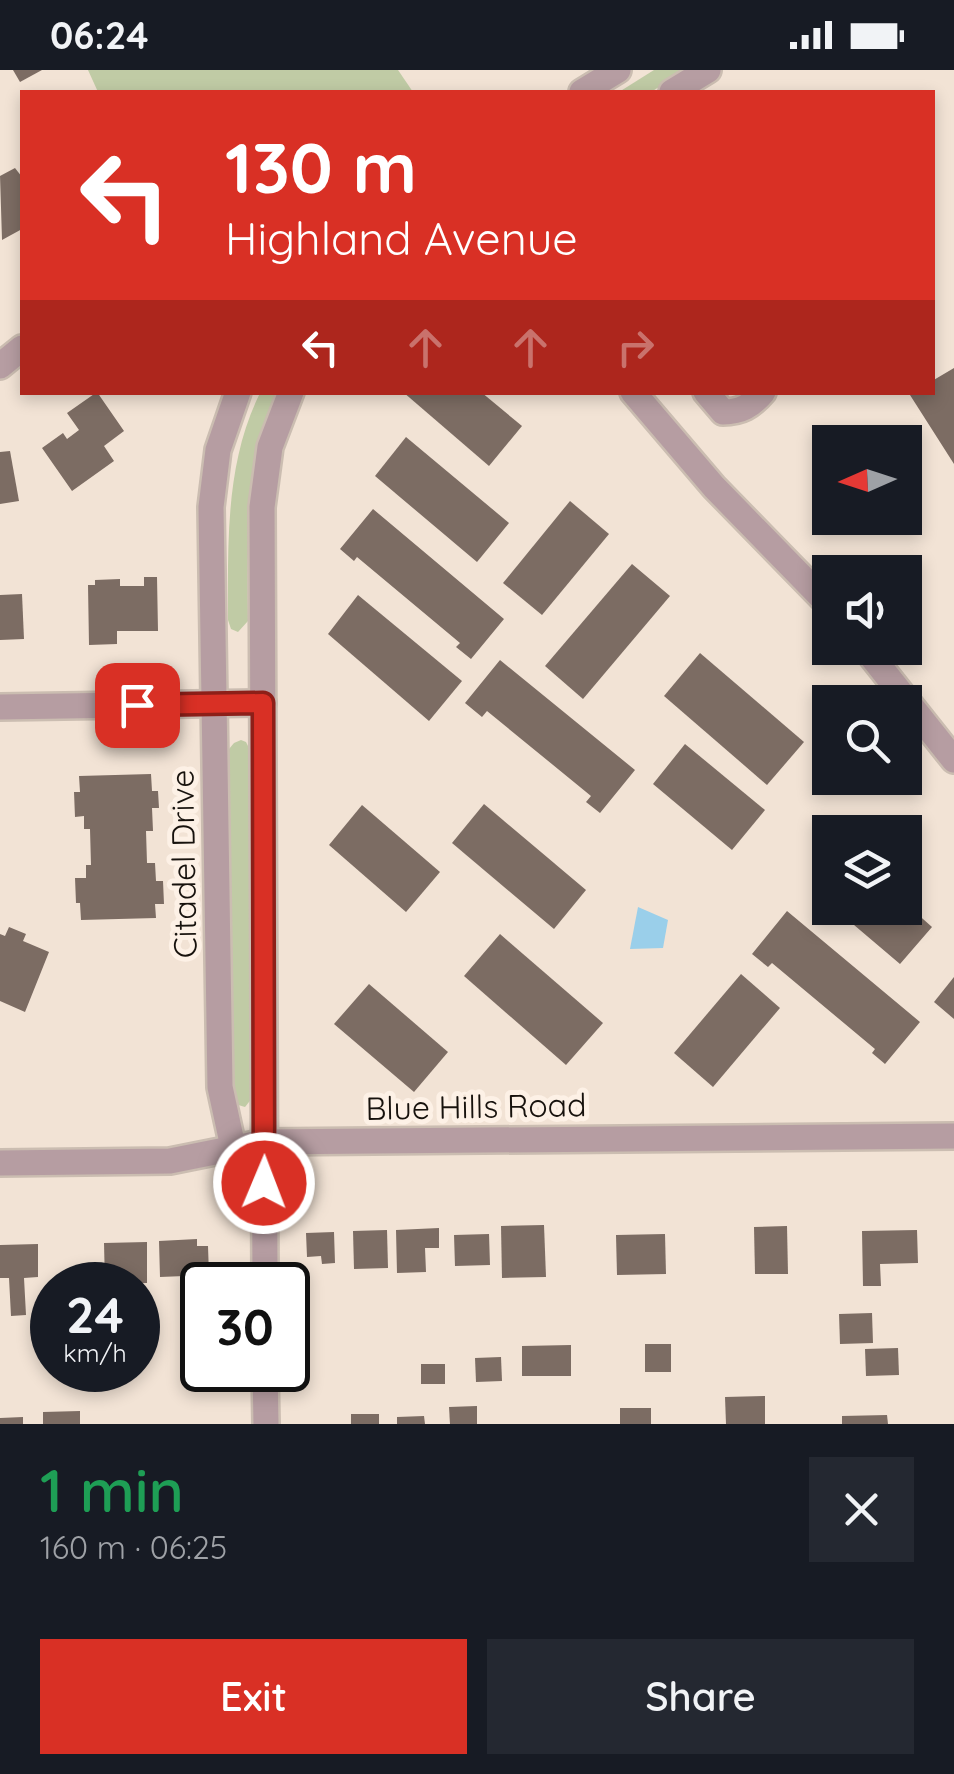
<!DOCTYPE html>
<html lang="en">
<head>
<meta charset="utf-8">
<style>
  :root { --surface:#171b24; --page:#242831; --text:#f1f3f6; --muted:#9ea1a6; --accent:#d93025 }
  body { margin:0; font-family:Quicksand,sans-serif; background:var(--page); color:var(--text); height:100vh; display:flex; flex-direction:column; font-size:38px; white-space:nowrap }
  * { box-sizing:border-box; margin:0 }
  p { font-size:32px; color:var(--muted) }
  .icon { flex:none; width:55px; height:55px; fill:none; stroke:currentColor; stroke-width:2; stroke-linecap:round; stroke-linejoin:round }
  .map { position:relative; height:1354px; overflow:hidden }
  .panel { display:flex; flex-direction:column; background:var(--surface); flex:1 }
  .panel>* { flex:none }
  .top-card { position:absolute; left:20px; top:20px; width:915px; height:305px; border-radius:0px; box-shadow:0 5px 15px #0003; background:#d93025; color:#fff; overflow:hidden }
  .needle { width:65px; rotate:267deg }
  .buttons { position:absolute; left:812px; top:355px; display:grid; gap:20px }
  .buttons a { display:grid; place-items:center; width:110px; height:110px; border-radius:0px; background:var(--surface); box-shadow:0 5px 15px #0003; font-size:50px }
  .speed { position:absolute; left:30px; top:1192px; display:flex; gap:20px; font-size:50px; font-weight:700; text-align:center }
  .speed>* { display:grid; place-content:center; width:130px; height:130px; border-radius:50%; background:var(--surface); box-shadow:0 5px 15px #0003; line-height:1 }
  .speed small { font-size:25px; font-weight:400 }
  .speed .limit { border:5px solid #111; border-radius:15px; background:#fff; color:#111 }
  .pin { position:absolute; display:grid; place-items:center; width:85px; height:85px; color:#fff; margin:-42px; border-radius:20px; box-shadow:0 5px 15px #0006 }
  .me { position:absolute; width:110px; margin:-55px; rotate:1deg; stroke-linejoin:round; filter:drop-shadow(0 0 8px #0008) }
  .turn { display:flex; align-items:center; gap:35px; height:210px; padding:0 40px; font-size:45px }
  .turn .icon { width:130px; height:130px; stroke-width:2.5 }
  .turn b { display:block; font-size:70px; line-height:85px }
  .lanes { display:flex; align-items:center; height:95px; padding:0 40px; background:#0003; justify-content:center; gap:50px; direction:ltr }
  .lanes .off { opacity:.35 }
  .round { display:grid; place-items:center; flex:none; width:105px; height:105px; border-radius:0px; background:var(--page) }
  .headline { display:flex; align-items:center; justify-content:space-between; height:170px; padding:0 40px }
  h1 { font-size:60px; font-weight:600; line-height:75px; color:#1e9e55 }
  .primary-button { display:flex; gap:20px; margin-top:auto; padding:20px 40px }
  .primary-button a { flex:1; height:115px; border-radius:0px; background:var(--accent); color:#fff; font-size:40px; font-weight:600; line-height:115px; text-align:center }
  .primary-button a+a { background:var(--page); color:var(--text) }
  .status { display:flex; justify-content:space-between; align-items:center; height:70px; padding:0 50px; background:var(--surface); direction:ltr }
  .status svg { height:28px; fill:currentColor }
  .map>svg:first-child { display:block }
</style>
</head>
<body>
<div class="status"><b>06:24</b><svg viewBox="0 0 49 12"><path d="M0 12V9h3v3zM5 12V6h3v6zM10 12V3h3v9zM15 12V0h3v12zM26 1h20v11H26zM47 4h2v5h-2z"/></svg></div>
<div class="map">
<svg width="954" height="1354" viewBox="0 0 954 1354">
  <rect width="100%" height="100%" fill="#f2e3d5"/>
  <!-- green -->
  <g fill="#c0cba5">
    <polygon points="88,0 398,0 413,22 98,22"/>
    <polygon points="654,0 686,0 651,22 619,22"/>
    <path d="M260 323H281C246 400 247 468 248 551L238 562 231 559 228 550C228 474 225 393 260 323Z"/>
    <polygon points="241,670 246,672 249,678 253,1027 245,1037 235,1034 232,1029 229,679 234,673"/>
  </g>
  <!-- water -->
  <polygon fill="#9acfea" points="638,837 668,850 663,878 630,879"/>
  <!-- building -->
  <g fill="#7c6c63">
    <polygon points="13,0 42,0 20,12"/>
    <polygon points="15,98 22,107 22,159 2,170 0,106"/>
    <polygon points="954,298 954,394 910,325 932,322 932,311"/>
    <polygon points="97,322 124,361 104,376 114,391 72,421 42,378 63,363 67,369 79,360 67,343"/>
    <polygon points="403,322 481,322 522,356 489,396"/>
    <polygon points="406,367 509,453 477,492 375,406"/>
    <polygon points="10,381 19,431 0,434 0,382"/>
    <polygon points="570,431 609,464 542,545 503,513"/>
    <polygon points="373,439 504,549 471,589 456,577 460,573 357,487 354,491 340,479"/>
    <polygon points="632,494 670,526 583,629 545,596"/>
    <polygon points="144,507 157,507 158,561 117,561 117,574 89,575 88,515 95,515 95,510 120,509 120,516 144,516"/>
    <polygon points="22,524 24,569 0,570 0,525"/>
    <polygon points="358,525 462,611 429,651 328,564"/>
    <polygon points="700,583 804,672 767,715 664,626"/>
    <polygon points="500,590 635,700 600,743 586,732 591,726 487,641 482,647 465,633"/>
    <polygon points="685,674 765,740 732,780 653,714"/>
    <polygon points="151,704 152,721 158,721 159,738 152,738 153,761 146,761 147,793 155,793 156,811 163,811 164,834 155,834 156,848 81,850 80,833 76,833 75,808 86,808 86,795 91,795 90,759 84,759 84,746 75,747 74,722 80,722 79,706"/>
    <polygon points="484,734 586,820 554,859 452,773"/>
    <polygon points="362,735 440,802 406,842 329,775"/>
    <polygon points="905,833 932,857 900,894 834,838 905,838"/>
    <polygon points="787,841 920,952 885,994 872,983 875,979 772,893 768,897 752,884"/>
    <polygon points="9,857 26,864 23,871 49,882 25,942 0,931 0,864 5,866"/>
    <polygon points="500,864 603,953 566,995 464,906"/>
    <polygon points="741,904 780,938 713,1017 674,983"/>
    <polygon points="954,907 954,949 934,932"/>
    <polygon points="369,914 448,982 414,1022 334,954"/>
    <polygon points="544,1155 546,1207 502,1208 501,1156"/>
    <polygon points="787,1156 788,1204 755,1204 754,1157"/>
    <polygon points="439,1158 439,1178 425,1178 426,1202 397,1203 396,1160"/>
    <polygon points="387,1160 388,1198 354,1199 353,1161"/>
    <polygon points="917,1160 918,1193 880,1194 881,1216 863,1216 862,1161"/>
    <polygon points="334,1162 335,1193 322,1194 321,1186 307,1187 306,1163"/>
    <polygon points="489,1164 490,1195 455,1196 454,1165"/>
    <polygon points="665,1164 666,1204 617,1205 616,1165"/>
    <polygon points="197,1169 197,1176 208,1176 209,1205 160,1207 159,1171"/>
    <polygon points="147,1172 147,1213 105,1214 104,1173"/>
    <polygon points="38,1174 38,1207 24,1208 26,1245 11,1246 9,1208 0,1208 0,1175"/>
    <polygon points="186,1238 202,1238 202,1265 187,1265"/>
    <polygon points="872,1243 873,1273 840,1274 839,1244"/>
    <rect x="645" y="1274" width="26" height="28"/>
    <polygon points="571,1275 571,1306 522,1306 522,1276"/>
    <polygon points="898,1278 899,1305 866,1306 865,1279"/>
    <polygon points="501,1287 502,1311 476,1312 475,1288"/>
    <rect x="421" y="1294" width="24" height="20"/>
    <polygon points="73,1300 94,1300 94,1311 73,1312"/>
    <polygon points="765,1326 765,1354 726,1354 725,1327"/>
    <polygon points="477,1336 477,1354 450,1354 449,1337"/>
    <rect x="620" y="1338" width="31" height="16"/>
    <polygon points="80,1341 80,1354 43,1354 43,1342"/>
    <rect x="351" y="1344" width="28" height="10"/>
    <polygon points="887,1345 888,1354 842,1354 842,1346"/>
    <polygon points="424,1346 425,1354 397,1354 397,1347"/>
    <polygon points="23,1347 23,1354 0,1354 0,1348"/>
  </g>
  <g fill="none" stroke-linecap="round" stroke-linejoin="round">
    <!-- minor casing -->
    <g stroke="#cbbdb1" stroke-width="30">
      <g id="minor">
        <polyline points="582,22 618,0"/>
        <polyline points="672,22 708,0"/>
        <polyline points="0,296 22,278"/>
        <polyline points="238,322 218,380 211,437 220,1017 233,1077 261,1130"/>
        <polyline points="633,322 714,417 830,536"/>
        <path d="M706 322 723 342C741 342 751 336 763 322"/>
        <polyline points="865,578 954,690"/>
        <polyline points="0,637 263,633"/>
        <polyline points="0,1093 170,1091 265,1072 954,1066"/>
        <polyline points="265,1215 262,437 270,377 291,322"/>
        <polyline points="265,1300 266,1354"/>
      </g>
    </g>
    <!-- minor -->
    <use href="#minor" stroke="#b69da2" stroke-width="25"/>
  </g>
  <g fill="none" stroke-linecap="round" stroke-linejoin="round">
    <!-- route casing -->
    <g stroke="#8d1f18" stroke-width="25">
      <polyline id="route" points="137,635 263,633 264,1113"/>
    </g>
    <!-- route -->
    <use href="#route" stroke="#d93025" stroke-width="18"/>
  </g>
  <g text-anchor="middle" stroke-width="10" stroke-linejoin="round" paint-order="stroke">
    <!-- street labels -->
    <g font-size="32" fill="#17120d" stroke="#fdf1e6">
      <text transform="translate(184 794) rotate(-91)" y="11">Citadel Drive</text>
      <text transform="translate(476 1037) rotate(-1)" y="11">Blue Hills Road</text>
    </g>
  </g>
</svg>
<div class="buttons">
<a><svg class="needle" viewBox="-14 -14 28 28"><path d="M0-13l5 13h-10z" fill="#e53935"/><path d="M0 13l5-13h-10z" fill="#9ea1a6"/></svg></a>
<a><svg class="icon" aria-label="sound" viewBox="0 0 24 24"><path d="M4 9h4l5-4v14l-5-4H4zM17 9q2 3 0 6"/></svg></a>
<a><svg class="icon" aria-label="search" viewBox="0 0 24 24"><circle cx="10" cy="10" r="6"/><path d="M15 15l6 6"/></svg></a>
<a><svg class="icon" aria-label="layers" viewBox="0 0 24 24"><path d="M12 4l9 5-9 5-9-5zM3 14l9 5 9-5"/></svg></a>
</div>
<div class="speed"><div>24<small>km/h</small></div><div class="limit">30</div></div>
<div class="pin" style="left:137px;top:635px;background:#d93025"><svg class="icon" aria-label="arrive" viewBox="0 0 24 24"><path d="M6 21V4h12l-3 4 3 4H6"/></svg></div>
<svg class="me" style="left:264px;top:1113px" viewBox="-20 -20 40 40"><circle r="17" fill="#d93025" stroke="#fff" stroke-width="3"/><path d="M0-11L8 9 0 5-8 9z" fill="#fff"/></svg>
<div class="top-card">
<div class="turn"><svg class="icon" aria-label="left" viewBox="0 0 24 24"><path d="M17 20v-9H6M10 6l-5 5 5 5"/></svg><div><b>130 m</b>Highland Avenue</div></div>
<div class="lanes"><svg class="icon" aria-label="left" viewBox="0 0 24 24"><path d="M17 20v-9H6M10 6l-5 5 5 5"/></svg><svg class="icon off" aria-label="ahead" viewBox="0 0 24 24"><path d="M12 20V5M6 11l6-6 6 6"/></svg><svg class="icon off" aria-label="ahead" viewBox="0 0 24 24"><path d="M12 20V5M6 11l6-6 6 6"/></svg><svg class="icon off" aria-label="right" viewBox="0 0 24 24"><path d="M7 20v-9h11M14 6l5 5-5 5"/></svg></div>
</div>
</div>
<section class="panel">
<div class="headline"><div><h1>1 min</h1><p>160 m · 06:25</p></div><a class="round"><svg class="icon" aria-label="close" viewBox="0 0 24 24"><path d="M6 6l12 12M18 6L6 18"/></svg></a></div>
<div class="primary-button"><a>Exit</a><a>Share</a></div>
</section>
</body>
</html>
